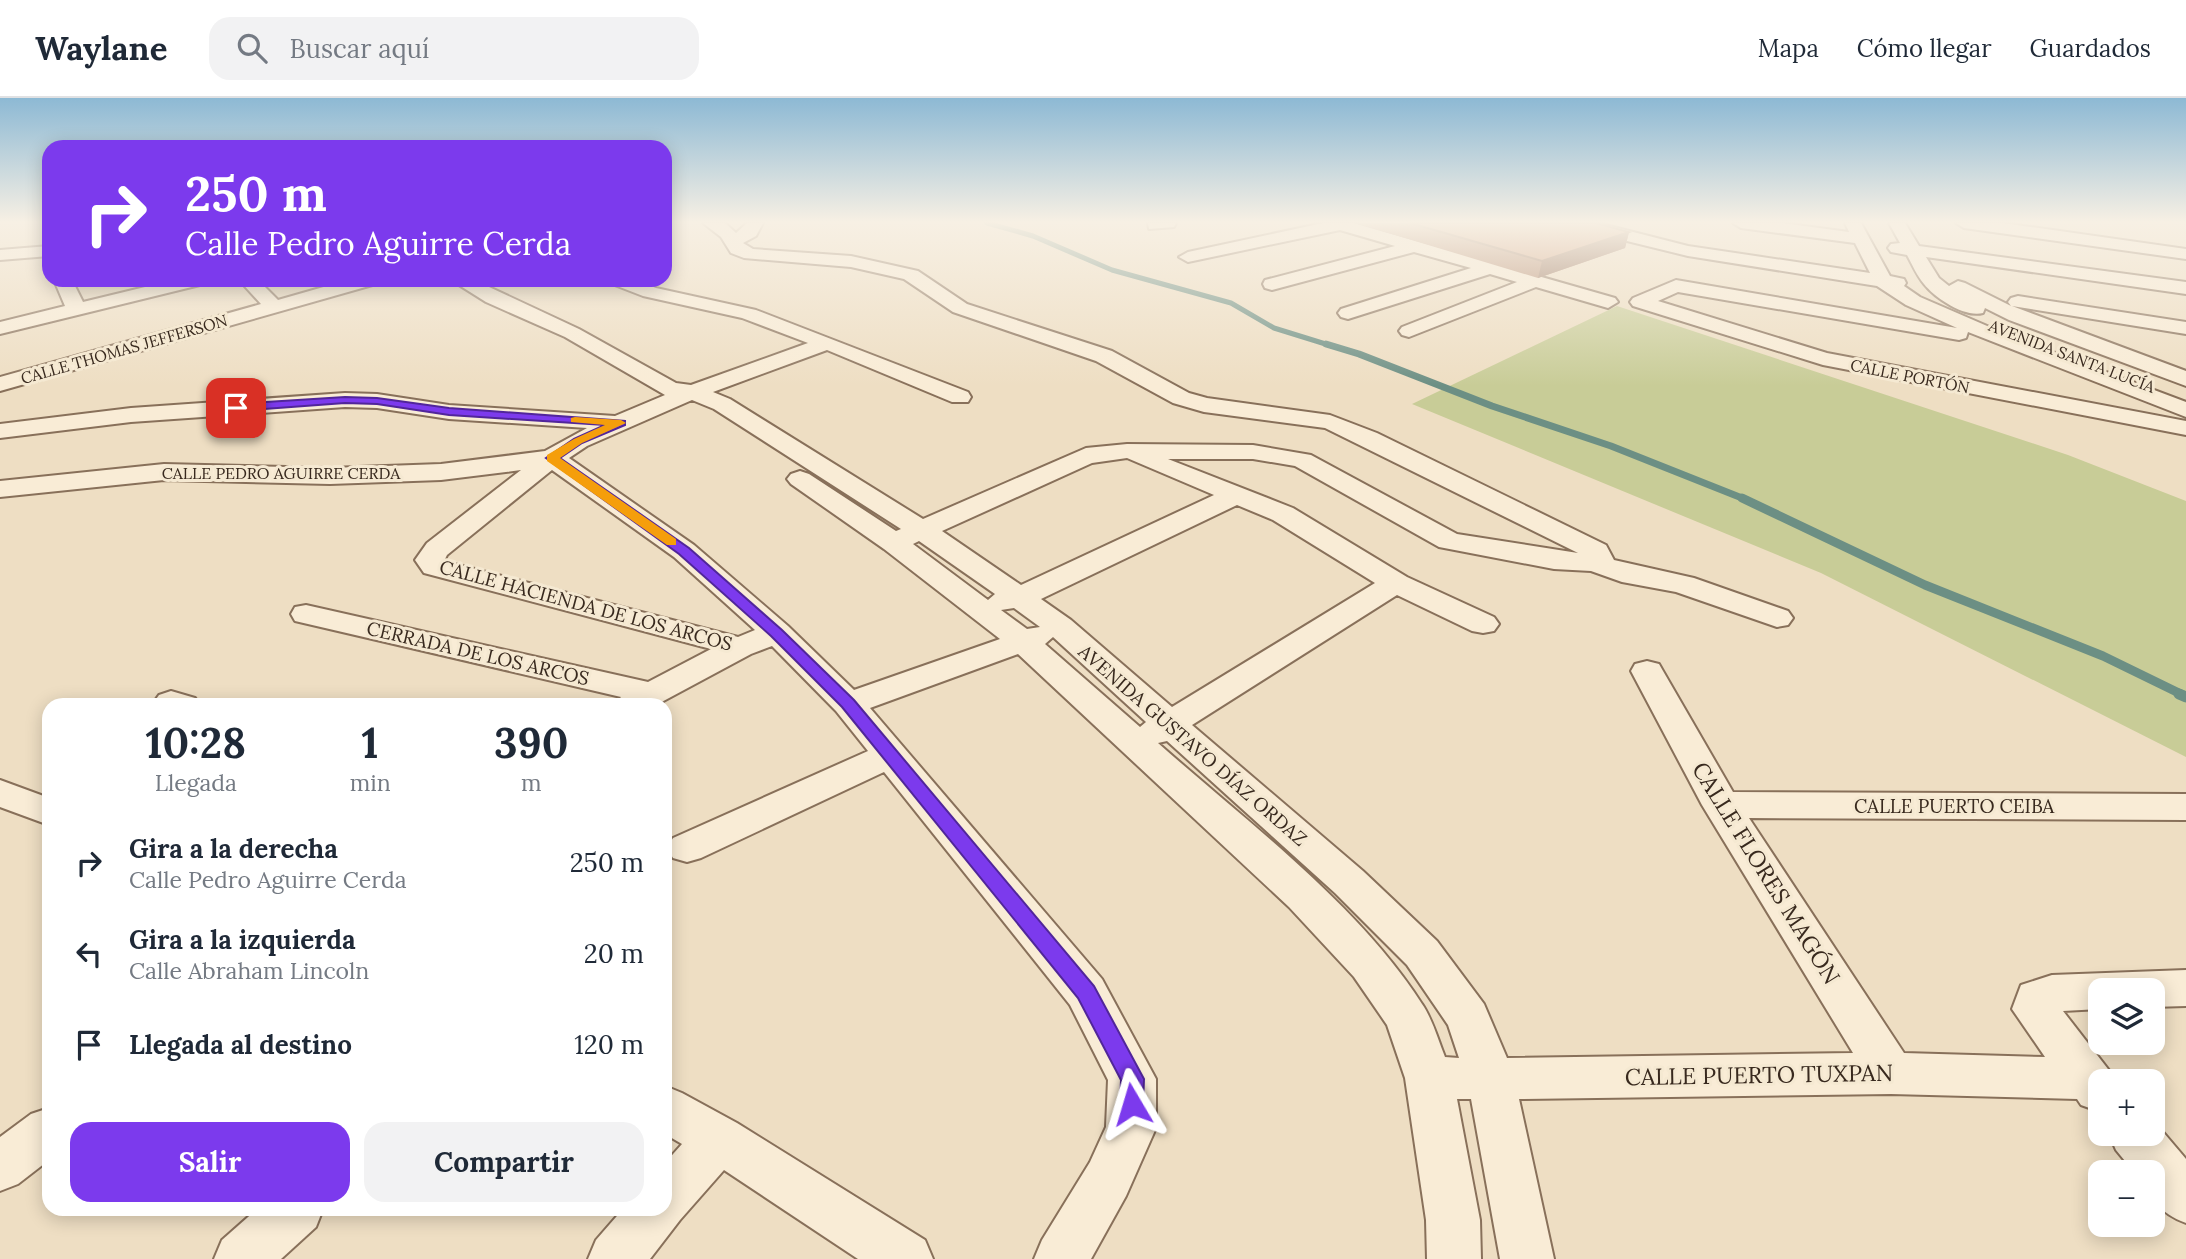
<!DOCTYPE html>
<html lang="es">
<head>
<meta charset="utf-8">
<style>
  :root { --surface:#fff; --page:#f2f2f3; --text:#1f2937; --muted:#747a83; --line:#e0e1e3; --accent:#7c3aed }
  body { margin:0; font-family:Lora,serif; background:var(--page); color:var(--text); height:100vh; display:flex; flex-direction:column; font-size:26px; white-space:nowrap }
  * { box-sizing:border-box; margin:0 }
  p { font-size:23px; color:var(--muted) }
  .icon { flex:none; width:38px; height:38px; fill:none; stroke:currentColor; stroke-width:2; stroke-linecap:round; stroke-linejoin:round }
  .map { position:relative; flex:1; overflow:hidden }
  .drawer { position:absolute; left:42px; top:600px; width:630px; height:518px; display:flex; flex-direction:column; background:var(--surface); border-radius:21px; box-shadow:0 4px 18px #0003 }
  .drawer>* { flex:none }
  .guide { position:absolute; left:42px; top:42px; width:630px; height:147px; border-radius:21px; box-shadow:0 4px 18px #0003; background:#7c3aed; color:#fff; overflow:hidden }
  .buttons { position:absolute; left:2088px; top:880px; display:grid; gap:14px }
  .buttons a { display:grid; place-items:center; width:77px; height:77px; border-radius:14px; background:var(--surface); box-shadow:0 4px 18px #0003; font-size:35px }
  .pin { position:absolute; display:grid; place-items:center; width:60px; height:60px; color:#fff; margin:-30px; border-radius:14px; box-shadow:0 4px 10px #0006 }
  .me { position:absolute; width:77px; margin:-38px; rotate:353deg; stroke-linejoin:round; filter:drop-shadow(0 0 5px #0008) }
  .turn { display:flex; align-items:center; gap:24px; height:147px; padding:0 28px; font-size:32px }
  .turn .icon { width:91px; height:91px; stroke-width:2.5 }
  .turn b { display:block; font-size:49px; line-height:60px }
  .eta { display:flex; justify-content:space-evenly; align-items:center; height:119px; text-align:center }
  .eta b { font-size:42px; font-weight:700; line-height:49px }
  .cta { display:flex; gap:14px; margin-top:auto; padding:14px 28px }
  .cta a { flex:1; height:80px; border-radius:21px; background:var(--accent); color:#fff; font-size:28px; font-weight:700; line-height:80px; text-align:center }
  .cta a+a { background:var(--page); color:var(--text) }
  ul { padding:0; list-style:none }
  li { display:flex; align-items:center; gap:21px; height:91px; padding:0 28px }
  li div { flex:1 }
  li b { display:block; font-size:26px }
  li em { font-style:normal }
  header { display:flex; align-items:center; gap:42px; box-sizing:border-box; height:98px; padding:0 35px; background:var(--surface); border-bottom:2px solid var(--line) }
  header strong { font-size:33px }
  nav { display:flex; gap:38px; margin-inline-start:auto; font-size:24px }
  .search { width:490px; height:63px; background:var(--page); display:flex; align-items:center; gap:18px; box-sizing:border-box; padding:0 24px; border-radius:21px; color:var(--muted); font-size:26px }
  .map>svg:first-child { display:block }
</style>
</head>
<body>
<header>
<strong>Waylane</strong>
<div class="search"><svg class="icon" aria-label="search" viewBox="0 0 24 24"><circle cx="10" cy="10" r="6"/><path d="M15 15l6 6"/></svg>Buscar aquí</div>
<nav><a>Mapa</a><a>Cómo llegar</a><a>Guardados</a></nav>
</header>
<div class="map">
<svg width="2186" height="1161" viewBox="0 0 2186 1161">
  <rect width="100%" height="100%" fill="#eedec3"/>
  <!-- green -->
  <polygon fill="#c8cc97" points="1617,208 2068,357 2186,403 2186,659 1821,475 1412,306"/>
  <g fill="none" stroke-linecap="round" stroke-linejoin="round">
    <!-- stream-far3 -->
    <polyline stroke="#6c8f84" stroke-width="5" points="987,125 1033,138 1112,172 1231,205 1274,230 1332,248"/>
    <!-- stream-far2 -->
    <polyline stroke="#6c8f84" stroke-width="7" points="1326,246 1359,256 1492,308 1611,348 1747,402"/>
    <!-- stream-far1 -->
    <polyline stroke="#6c8f84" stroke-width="9" points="1742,400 1925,487 2103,558 2183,597"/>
    <!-- stream -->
    <polyline stroke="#6c8f84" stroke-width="11" points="2179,596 2186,599"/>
    <!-- minor casing -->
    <g stroke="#88705a" stroke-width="4">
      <g id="minor">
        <path d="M703 125H725L736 135 747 125H763L756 138 743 145 753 151 851 158 918 173 967 206 1112 253 1189 295 1207 300 1330 317 1377 335 1606 447 1614 462 1694 480 1788 513 1793 520 1788 527 1777 529 1676 494 1622 484 1591 473 1554 471 1439 449 1295 368 1253 361H1168L1293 410 1407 479 1494 519 1499 526 1494 533 1483 535 1472 533 1397 497 1192 627 1363 773 1437 843 1484 906 1507 960 1853 955 1702 707 1631 573 1635 566 1647 563 1659 566 1663 573 1733 694 2186 696V722L1749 720 1904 955 2045 959 2012 911 2021 887 2052 877 2186 872V908L2152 909V892H2100V911L2063 913 2118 984H2100L2098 1013 2081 1007 2077 1001 1891 996 1519 1001 1554 1161H1500L1471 1001H1457L1480 1122 1481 1161H1427L1426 1122 1405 980 1387 927 1354 879 1289 809 1018 556 870 610 1102 881 1156 981V1030L1126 1098 1091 1161H1034L1042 1142 1090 1064 1106 1029 1108 982 1070 907 884 674 701 760 687 764 673 760 667 750 673 740 868 653 836 613 772 548 751 556 656 607H614L621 599 295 523 291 516 295 509 306 507 648 584 711 551 424 475 415 462 427 445 521 372 441 382 330 386 164 382 0 399V383L164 366 330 370 441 366 545 353 587 330 449 321 377 310 345 309 131 324 0 340V326L131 310 345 295 377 296 449 307 615 318 665 297 565 239 486 204 451 182H474L579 231 676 285 691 287 808 245 742 220 643 198 612 186 610 182H635L656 190 756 212 968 294 971 299 968 304H952L827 252 713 294 730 301 923 421 1086 350 1127 346 1253 347 1311 357 1457 436 1578 455 1325 330 1204 314 1173 305 1096 263 953 214 904 181 851 169 744 160 731 155 721 139ZM692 302 714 311 901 431 896 433 809 376 800 373 791 376 787 381 791 386 884 451 1000 541 854 592 788 528 694 447 569 360 587 348ZM1127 360 1214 397 1021 487 942 433 1092 365ZM552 372 674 459 755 532 738 539 444 463 447 457ZM1237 407 1273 422 1375 485 1172 609 1071 522 1041 501ZM919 443 995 496 988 502 913 446ZM1014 510 1040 529 1027 531 1001 512ZM1053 539 1146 624 1140 629 1045 546ZM1167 643 1335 795 1407 867 1448 927 1459 960 1445 959C1438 942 1433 922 1422 906 1359 807 1246 723 1158 645Z"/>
        <polygon points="1148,125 1176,125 1174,129 1149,131"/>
        <polygon points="1323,125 1353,125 1615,200 1618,204 1608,210 1536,189 1409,239 1402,237 1399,233 1402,229 1517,184 1490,176 1348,221 1341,219 1338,215 1341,211 1471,170 1414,154 1272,192 1265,190 1263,186 1265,182 1395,148 1340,132 1188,164 1179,159 1188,154"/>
        <polygon points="1568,125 1598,125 1688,148 1870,175 1855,145 1741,130 1733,125 1782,125 1849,134 1845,125 1861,125 1890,178 1904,181 1906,185 1904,188 1920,199 2008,237 2186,304 2186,319 1968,234 1966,240 1959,242 1678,194 1658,203 1827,255 2186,323 2186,337 1823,267 1633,208 1630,204 1633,200 1676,182 1957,230 1906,207 1877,188 1688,158 1570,129"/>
        <path d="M1889 125H1905L1919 148 2186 184V196L1926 159 1939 180 1949 188 1958 183 1965 185 2011 208 2008 204 2011 200 2018 198 2186 224V236L2012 208 2186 273V288L2009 222 1985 210 1983 215C1965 220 1935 200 1924 186 1917 178 1912 166 1907 157L1891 154 1888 150 1891 146 1900 145Z"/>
        <polygon points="1956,125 2003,125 2186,151 2186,161 1964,130"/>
        <polygon points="49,148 49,158 0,162 0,152"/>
        <polygon points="54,182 72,182 83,204 174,182 206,182 204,186 0,236 0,224 65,208"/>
        <polygon points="239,182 258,182 278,202 348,182 378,182 376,186 0,293 0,279 261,206"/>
        <polygon points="171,593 195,600 200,607 156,607 154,604 159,597"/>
        <polygon points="0,682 49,700 49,727 0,709"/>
        <polygon points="665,988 682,995 737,1025 925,1142 933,1161 858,1161 724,1072 680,1122 650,1161 588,1161 596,1142 623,1111 665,1111 665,1065 682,1046 665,1036"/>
        <polygon points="49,1010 49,1062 18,1086 0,1093 0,1039 31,1016"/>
        <path d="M2152 1021 2186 1061V1125C2158 1114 2152 1104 2152 1074H2134L2116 1052 2109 1036H2152Z"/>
        <polygon points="257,1111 323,1111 316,1129 281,1161 214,1161 222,1142"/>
      </g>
    </g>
    <!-- minor -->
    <use href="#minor" fill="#f9ecd6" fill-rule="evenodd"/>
  </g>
  <!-- wall -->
  <polygon fill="#af8268" points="1355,125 1596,125 1629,134 1625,150 1538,180"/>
  <!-- shaded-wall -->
  <polygon fill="#8f6a55" points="1629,134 1625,150 1538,180 1542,163"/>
  <!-- building -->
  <polygon fill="#cc9779" stroke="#8f6a55" stroke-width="2" points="1410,125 1596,125 1629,134 1542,163"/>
  <!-- sky -->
  <linearGradient id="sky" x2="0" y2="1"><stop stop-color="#8db9d4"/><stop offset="0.43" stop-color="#f7f0e4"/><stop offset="1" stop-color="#f7f0e4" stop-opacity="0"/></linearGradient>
  <rect width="2186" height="288" fill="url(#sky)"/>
  <!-- route -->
  <polygon fill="#7c3aed" stroke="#51269a" stroke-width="2" points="345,299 377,300 449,310 625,323 625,327 582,345 560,360 689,450 782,532 854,602 1094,888 1144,981 1143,1006 1140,1013 1132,1016 1123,1013 1120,1006 1121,982 1078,900 842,609 771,538 679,456 546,360 574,341 605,327 449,317 377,306 345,305 236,313 230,310 236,306"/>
  <!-- slow -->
  <polygon fill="#f59e0b" points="575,319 621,322 626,325 582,345 560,360 676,441 676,447 667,447 547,363 547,357 574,341 605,327 571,324 571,320"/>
  <g text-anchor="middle" stroke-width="6" stroke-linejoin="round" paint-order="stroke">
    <!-- far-street labels -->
    <g font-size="16" fill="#38291e" stroke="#f5e9d2">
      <text transform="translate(124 251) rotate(-16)" y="6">CALLE THOMAS JEFFERSON</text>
      <text transform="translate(2072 258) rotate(21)" y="6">AVENIDA SANTA LUCÍA</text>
      <text transform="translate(1910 278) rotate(11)" y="6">CALLE PORTÓN</text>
      <text x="281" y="381">CALLE PEDRO AGUIRRE CERDA</text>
    </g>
    <!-- street labels -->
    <g font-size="19" fill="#38291e" stroke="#f5e9d2">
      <text transform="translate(586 507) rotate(15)" y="7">CALLE HACIENDA DE LOS ARCOS</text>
      <text transform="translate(478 555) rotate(13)" y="7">CERRADA DE LOS ARCOS</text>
      <text transform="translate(1193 647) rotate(41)" y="7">AVENIDA GUSTAVO DÍAZ ORDAZ</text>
      <text x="1954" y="715">CALLE PUERTO CEIBA</text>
    </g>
    <!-- near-street labels -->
    <g font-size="23" fill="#38291e" stroke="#f5e9d2">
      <text transform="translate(1766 775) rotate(58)" y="8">CALLE FLORES MAGÓN</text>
      <text transform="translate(1759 977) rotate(-1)" y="8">CALLE PUERTO TUXPAN</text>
    </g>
  </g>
</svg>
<div class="buttons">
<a><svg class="icon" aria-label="layers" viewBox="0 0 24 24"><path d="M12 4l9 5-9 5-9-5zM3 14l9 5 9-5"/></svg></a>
<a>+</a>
<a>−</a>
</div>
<div class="pin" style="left:236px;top:310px;background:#d93025"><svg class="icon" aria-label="arrive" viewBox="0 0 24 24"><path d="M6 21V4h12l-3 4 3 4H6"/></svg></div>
<svg class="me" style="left:1132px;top:1006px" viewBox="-20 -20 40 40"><path d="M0-17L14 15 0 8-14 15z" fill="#7c3aed" stroke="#fff" stroke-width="4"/></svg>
<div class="guide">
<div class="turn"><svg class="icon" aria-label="right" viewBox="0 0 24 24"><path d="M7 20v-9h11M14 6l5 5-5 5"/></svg><div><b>250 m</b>Calle Pedro Aguirre Cerda</div></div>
</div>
<section class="drawer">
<div class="eta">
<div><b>10:28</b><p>Llegada</p></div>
<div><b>1</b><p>min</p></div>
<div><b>390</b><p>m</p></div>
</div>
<ul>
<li><svg class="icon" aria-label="right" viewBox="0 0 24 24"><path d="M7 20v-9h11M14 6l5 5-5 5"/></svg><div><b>Gira a la derecha</b><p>Calle Pedro Aguirre Cerda</p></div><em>250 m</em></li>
<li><svg class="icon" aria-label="left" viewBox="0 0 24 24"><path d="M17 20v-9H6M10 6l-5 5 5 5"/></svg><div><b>Gira a la izquierda</b><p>Calle Abraham Lincoln</p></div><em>20 m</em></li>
<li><svg class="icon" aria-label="arrive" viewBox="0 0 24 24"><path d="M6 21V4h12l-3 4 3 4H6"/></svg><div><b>Llegada al destino</b></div><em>120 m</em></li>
</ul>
<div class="cta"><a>Salir</a><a>Compartir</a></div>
</section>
</div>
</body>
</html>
